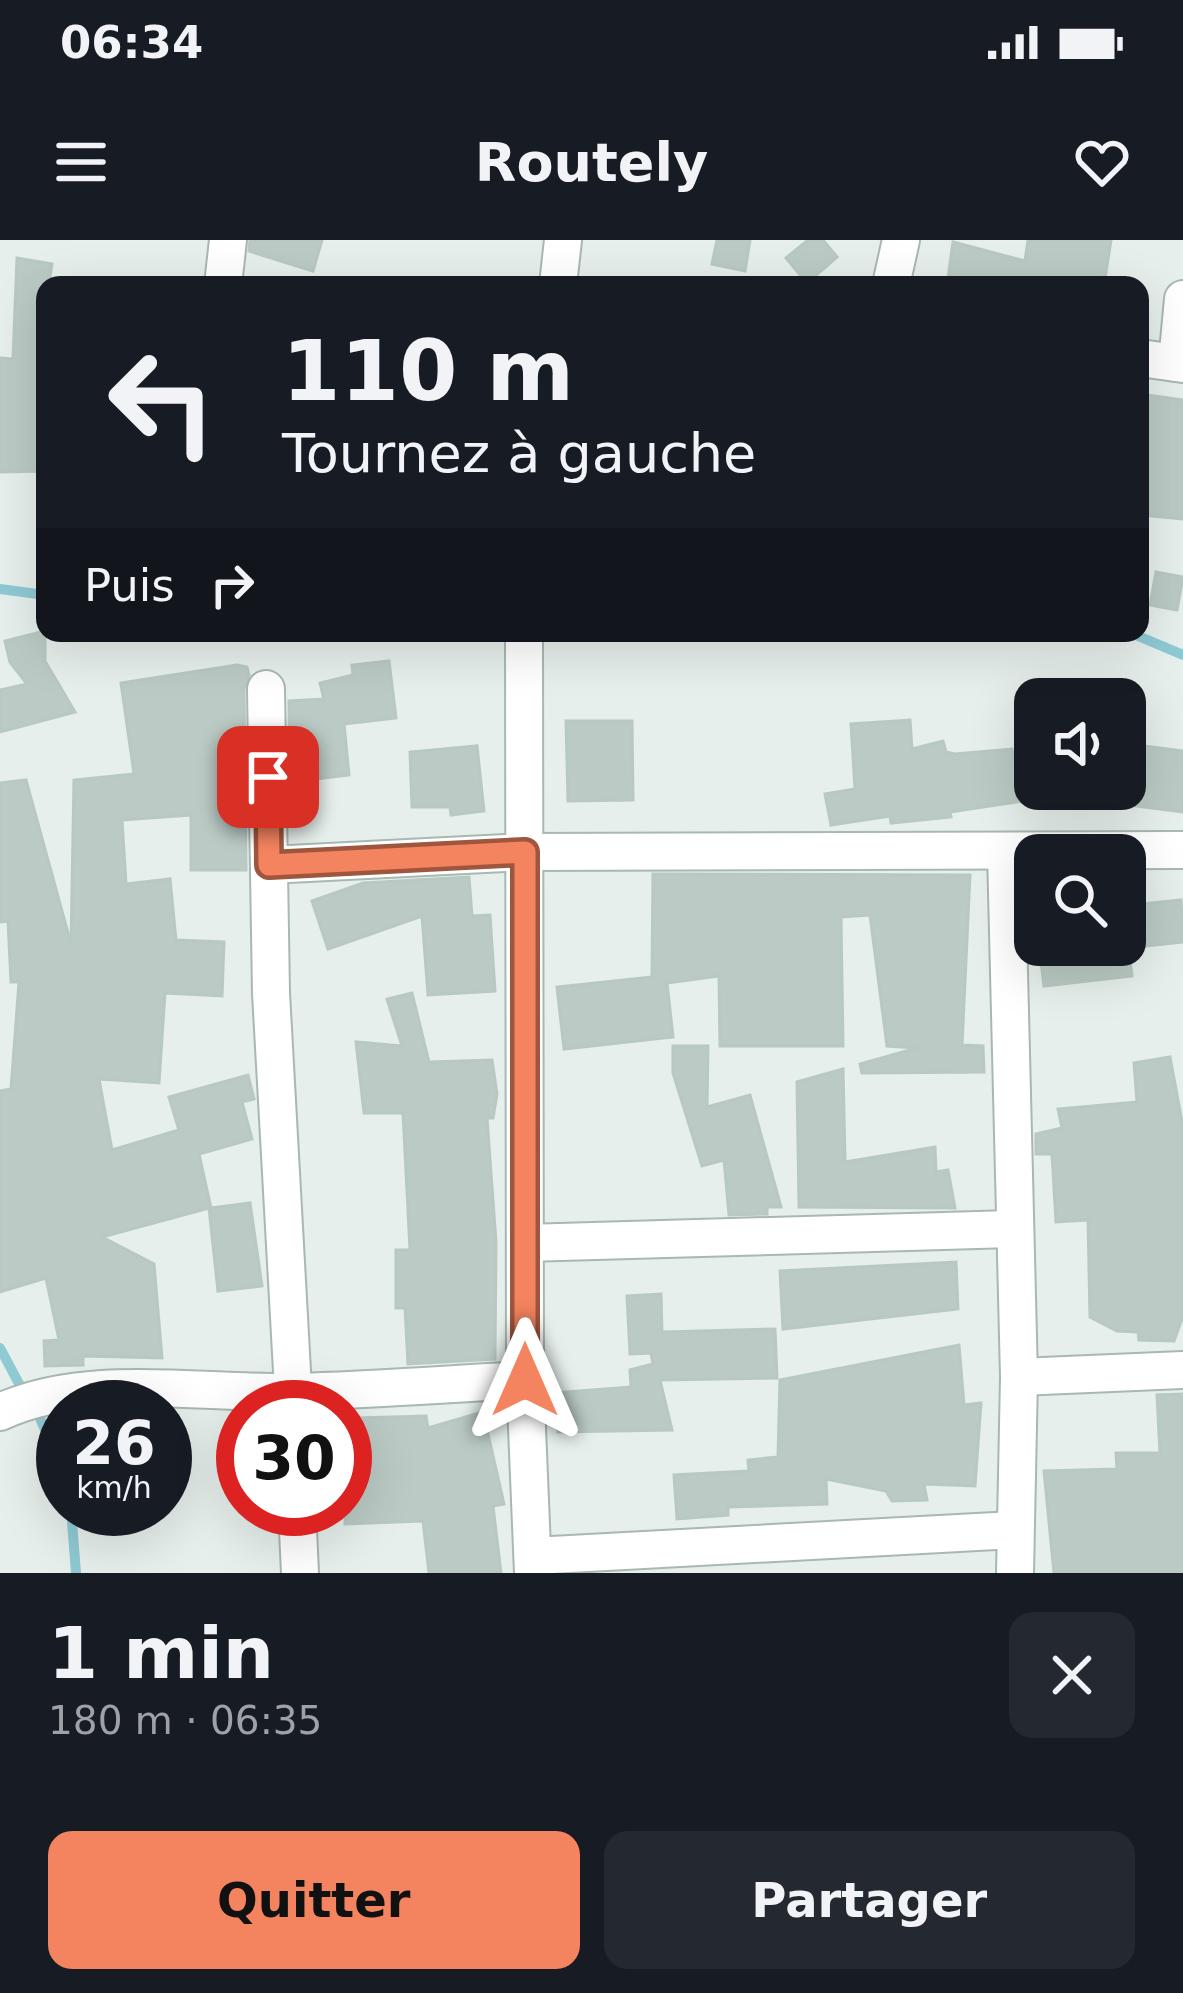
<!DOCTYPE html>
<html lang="fr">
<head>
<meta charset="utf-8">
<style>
  :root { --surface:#171b24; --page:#242831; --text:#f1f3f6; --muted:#9ea1a6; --accent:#f4845f }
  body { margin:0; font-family:"DejaVu Sans",sans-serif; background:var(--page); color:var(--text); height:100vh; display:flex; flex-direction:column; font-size:45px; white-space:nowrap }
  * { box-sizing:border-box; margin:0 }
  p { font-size:39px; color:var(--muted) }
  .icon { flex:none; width:66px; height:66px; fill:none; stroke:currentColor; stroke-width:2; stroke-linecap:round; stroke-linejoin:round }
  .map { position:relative; height:1333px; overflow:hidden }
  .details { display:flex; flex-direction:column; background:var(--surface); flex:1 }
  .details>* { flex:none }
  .guide { position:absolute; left:36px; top:36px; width:1113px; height:366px; border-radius:24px; box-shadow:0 12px 48px #0002; background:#171b24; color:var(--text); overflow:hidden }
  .controls { position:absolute; left:1014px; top:438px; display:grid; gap:24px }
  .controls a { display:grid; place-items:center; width:132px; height:132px; border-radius:24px; background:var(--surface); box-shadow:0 12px 48px #0002; font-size:60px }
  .speed { position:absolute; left:36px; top:1140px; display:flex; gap:24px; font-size:60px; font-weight:700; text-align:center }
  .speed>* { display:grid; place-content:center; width:156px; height:156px; border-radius:50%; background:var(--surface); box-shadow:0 12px 48px #0002; line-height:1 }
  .speed small { font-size:30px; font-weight:400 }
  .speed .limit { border:18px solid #d22; background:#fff; color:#111 }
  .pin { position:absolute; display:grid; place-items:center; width:102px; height:102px; color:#fff; margin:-51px; border-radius:24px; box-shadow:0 6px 18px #0006 }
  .me { position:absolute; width:132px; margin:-66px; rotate:0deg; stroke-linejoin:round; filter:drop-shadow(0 0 9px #0008) }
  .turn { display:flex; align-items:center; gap:42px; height:252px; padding:0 48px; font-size:54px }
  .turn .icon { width:156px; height:156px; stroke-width:2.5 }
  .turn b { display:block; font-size:84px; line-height:102px }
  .then { display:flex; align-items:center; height:114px; padding:0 48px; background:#0003; gap:24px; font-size:45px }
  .round { display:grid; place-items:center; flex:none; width:126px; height:126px; border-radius:24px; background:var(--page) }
  .summary { display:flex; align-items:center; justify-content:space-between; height:204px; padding:0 48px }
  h1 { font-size:72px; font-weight:700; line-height:90px }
  .cta { display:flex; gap:24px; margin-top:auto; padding:24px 48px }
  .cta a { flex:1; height:138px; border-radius:24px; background:var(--accent); color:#111; font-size:48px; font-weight:700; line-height:138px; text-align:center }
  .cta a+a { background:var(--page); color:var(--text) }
  .status { display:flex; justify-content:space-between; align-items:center; height:84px; padding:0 60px; background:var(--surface); direction:ltr }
  .status svg { height:33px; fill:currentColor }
  header { display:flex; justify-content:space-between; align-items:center; height:156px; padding:0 48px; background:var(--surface); font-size:54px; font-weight:700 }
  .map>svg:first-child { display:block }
</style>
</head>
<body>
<div class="status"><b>06:34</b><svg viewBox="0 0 49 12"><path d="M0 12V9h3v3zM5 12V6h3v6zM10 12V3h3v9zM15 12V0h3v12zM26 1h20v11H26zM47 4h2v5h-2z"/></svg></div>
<header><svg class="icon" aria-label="menu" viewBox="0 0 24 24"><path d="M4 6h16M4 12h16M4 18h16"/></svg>Routely<svg class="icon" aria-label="heart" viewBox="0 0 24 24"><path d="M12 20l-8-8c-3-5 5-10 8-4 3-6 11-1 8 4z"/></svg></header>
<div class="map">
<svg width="1183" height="1333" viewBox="0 0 1183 1333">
  <rect width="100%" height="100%" fill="#e6efeb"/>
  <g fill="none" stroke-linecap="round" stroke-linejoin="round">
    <!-- stream -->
    <g stroke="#8ec9d4" stroke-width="10">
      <polyline points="0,349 45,355"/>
      <polyline points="1131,393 1183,415"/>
      <polyline points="0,1108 24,1153"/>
      <polyline points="35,1167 63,1230"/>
      <polyline points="71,1269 76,1333"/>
    </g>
  </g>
  <!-- building -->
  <g fill="#bbcac4" stroke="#b8c9c2" stroke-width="3">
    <polygon points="250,0 322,0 313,31 249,11"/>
    <polygon points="717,0 750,0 745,31 712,24"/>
    <polygon points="808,0 823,0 837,17 807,43 786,18"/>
    <polygon points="1028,0 1111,0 1104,45 947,45 953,2 1025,21"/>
    <polygon points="17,18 52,24 37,120 45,121 45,231 0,232 0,118 13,119"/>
    <polygon points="1140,154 1183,160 1183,279 1140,275"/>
    <polygon points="1156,332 1183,337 1177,370 1150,365"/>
    <polygon points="45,391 45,421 75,472 0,492 0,450 27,444 10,422 5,401"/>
    <polygon points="389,421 396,478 344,484 349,535 290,542 289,461 324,459 320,443 353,435 352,425"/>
    <polygon points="237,425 247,427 249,435 244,449 246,630 191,630 191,575 122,580 126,644 170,639 176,700 224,702 222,756 165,753 159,843 99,839 112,910 179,890 169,857 248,835 254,859 242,862 252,899 199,914 211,968 250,963 262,1046 218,1051 209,968 102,997 154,1024 162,1118 83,1116 83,1125 45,1126 44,1101 59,1100 46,1038 0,1052 0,851 11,849 19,742 11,742 8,681 0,682 0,543 26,540 71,704 74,540 134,534 121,443"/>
    <polygon points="910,480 912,509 943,501 946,512 955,514 1012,509 1023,561 950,572 951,577 891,583 890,576 831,585 825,554 855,549 851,484"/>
    <polygon points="566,481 632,481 633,560 568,561"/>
    <polygon points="1136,505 1183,511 1183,572 1128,565"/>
    <polygon points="477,506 484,571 451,575 450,567 412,567 410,512"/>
    <polygon points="653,634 970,635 962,805 983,806 984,832 862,833 860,824 917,808 887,806 870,675 841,677 843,806 720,806 719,736 667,743 673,797 564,809 557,747 652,737"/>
    <polygon points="469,637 472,676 490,675 495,751 428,755 422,676 328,709 312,661 363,643"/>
    <polygon points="1181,660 1183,702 1135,707 1131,665"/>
    <polygon points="1039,705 1128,705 1132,736 1044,746"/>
    <polygon points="412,753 429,822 492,820 497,854 493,878 487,878 496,1002 495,1119 408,1124 405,1068 396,1068 396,1010 410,1010 403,873 364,873 356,802 402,806 387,759"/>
    <polygon points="673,806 708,806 707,867 750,855 781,967 767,967 767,974 729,975 724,920 702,926 673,833"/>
    <polygon points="1170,817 1183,887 1183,1076 1174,1101 1139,1100 1138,1092 1117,1091 1090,1077 1088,980 1056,982 1052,914 1036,914 1036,894 1062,888 1058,869 1137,862 1134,823"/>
    <polygon points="843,829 845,922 935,907 936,932 948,930 955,968 799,967 797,842"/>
    <polygon points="956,1022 958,1069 783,1089 780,1031"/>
    <polygon points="661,1054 662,1092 775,1089 777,1138 660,1140 672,1190 558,1192 555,1153 631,1147 630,1130 653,1124 651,1113 630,1114 627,1056"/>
    <polygon points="959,1105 964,1165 981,1163 975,1246 924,1244 927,1260 892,1261 886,1251 826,1239 827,1264 728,1267 728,1275 677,1279 674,1235 749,1231 748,1220 778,1217 780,1140"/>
    <polygon points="1183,1154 1183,1333 1054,1333 1044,1231 1117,1229 1116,1213 1160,1213 1157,1155"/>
    <polygon points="483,1172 504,1264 493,1266 501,1333 429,1333 423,1281 345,1284 345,1247 356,1248 358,1178 426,1176 428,1188"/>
  </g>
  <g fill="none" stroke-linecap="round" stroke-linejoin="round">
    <!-- minor casing -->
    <g stroke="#a8b8b2" stroke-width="40">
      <g id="minor">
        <polyline points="223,45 228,0"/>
        <polyline points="558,45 563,0"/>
        <polyline points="891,45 901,0"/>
        <polyline points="1140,118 1183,124"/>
        <polyline points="1177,123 1183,59"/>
        <polyline points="524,393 525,1140 533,1333"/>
        <polyline points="266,449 271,753 294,1167"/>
        <polyline points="1006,611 1019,1137 1015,1333"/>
        <polyline points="269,625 525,612 1183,610"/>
        <polyline points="525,1003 1012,989"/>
        <polyline points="1019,1137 1183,1130"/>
        <path d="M0 1172C87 1132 199 1154 293 1152 371 1150 448 1144 525 1140"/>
        <polyline points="297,1269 300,1333"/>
        <polyline points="533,1316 1014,1290"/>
      </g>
    </g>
    <!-- minor -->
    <use href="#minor" stroke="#fff" stroke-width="36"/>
  </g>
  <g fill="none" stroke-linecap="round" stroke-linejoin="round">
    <!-- route casing -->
    <g stroke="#9f563e" stroke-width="30">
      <polyline id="route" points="268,537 269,625 525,612 525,1140"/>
    </g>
    <!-- route -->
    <use href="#route" stroke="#f4845f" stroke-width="21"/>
  </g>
</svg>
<div class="controls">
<a><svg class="icon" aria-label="sound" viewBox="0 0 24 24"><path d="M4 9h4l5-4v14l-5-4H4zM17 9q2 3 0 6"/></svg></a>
<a><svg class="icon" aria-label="search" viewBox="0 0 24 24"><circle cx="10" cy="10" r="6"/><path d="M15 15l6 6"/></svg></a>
</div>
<div class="speed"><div>26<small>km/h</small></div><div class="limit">30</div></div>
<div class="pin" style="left:268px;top:537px;background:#d93025"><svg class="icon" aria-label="arrive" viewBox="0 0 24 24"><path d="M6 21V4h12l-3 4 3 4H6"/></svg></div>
<svg class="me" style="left:525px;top:1140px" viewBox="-20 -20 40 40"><path d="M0-17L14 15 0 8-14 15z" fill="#f4845f" stroke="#fff" stroke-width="4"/></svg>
<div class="guide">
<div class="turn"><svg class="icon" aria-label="left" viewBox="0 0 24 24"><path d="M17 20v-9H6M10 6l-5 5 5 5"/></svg><div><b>110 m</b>Tournez à gauche</div></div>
<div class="then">Puis<svg class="icon" aria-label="right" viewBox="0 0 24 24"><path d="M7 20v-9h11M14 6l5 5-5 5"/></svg></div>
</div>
</div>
<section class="details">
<div class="summary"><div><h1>1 min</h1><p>180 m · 06:35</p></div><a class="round"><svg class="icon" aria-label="close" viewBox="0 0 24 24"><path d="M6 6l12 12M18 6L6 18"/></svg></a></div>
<div class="cta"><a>Quitter</a><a>Partager</a></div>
</section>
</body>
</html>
